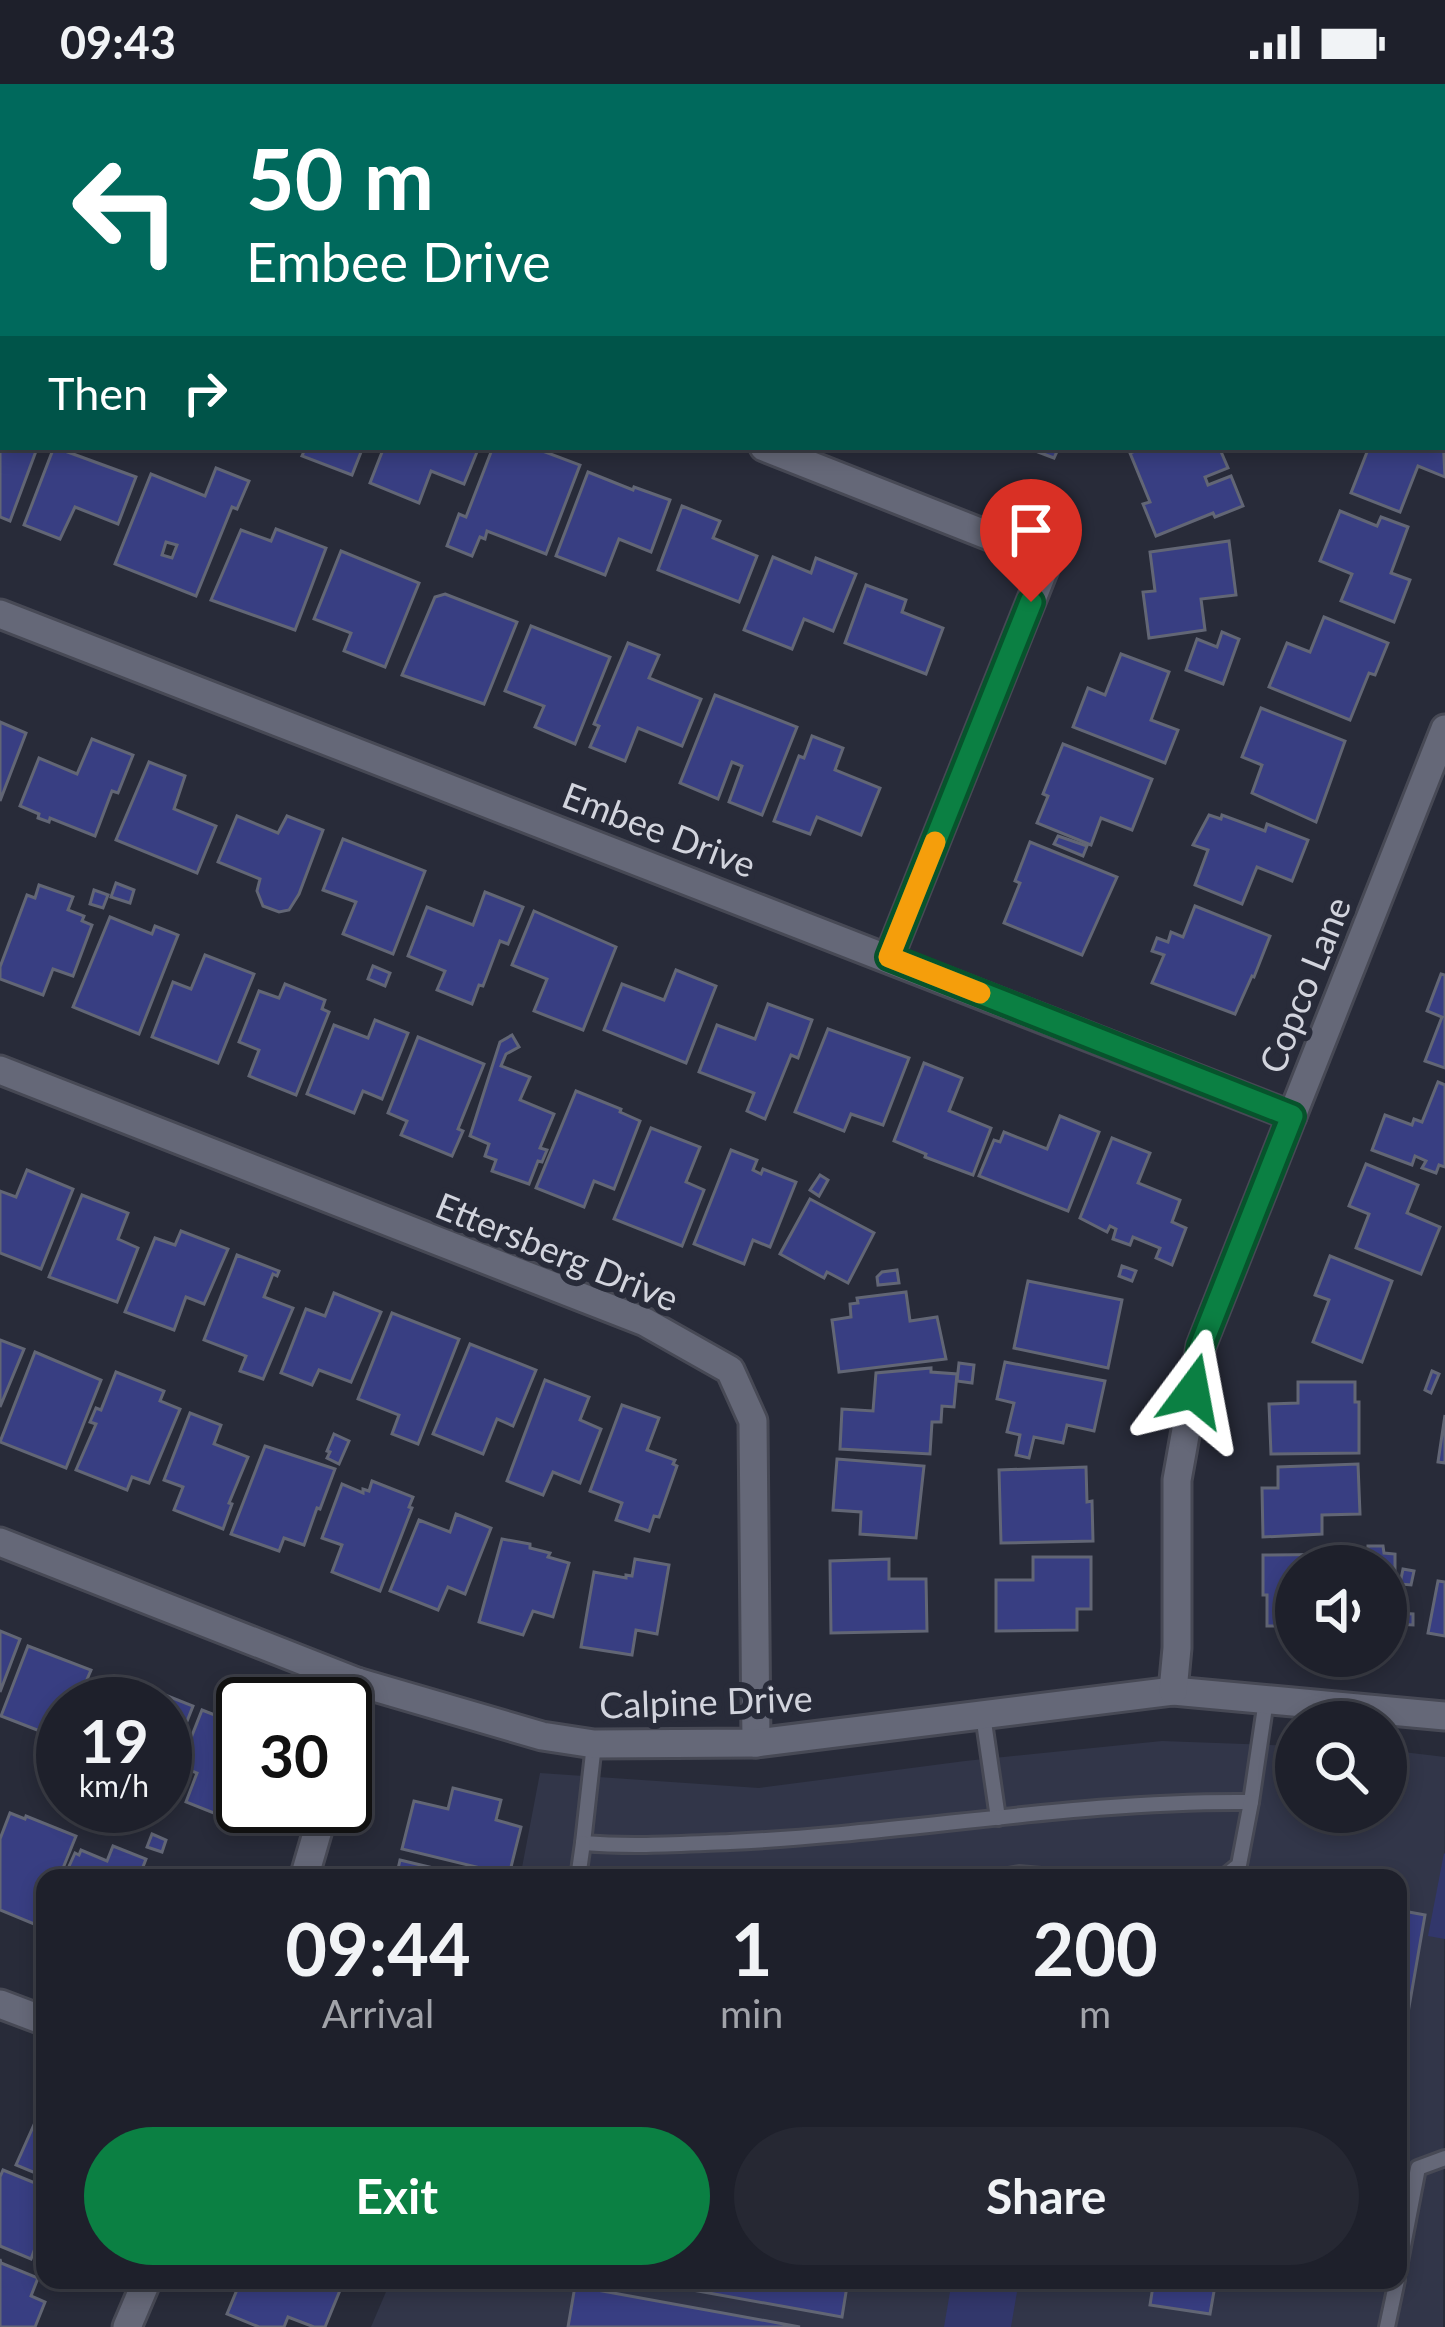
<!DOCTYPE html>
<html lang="en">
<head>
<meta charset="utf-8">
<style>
  :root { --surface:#1e202b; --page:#262833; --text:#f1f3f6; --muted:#a1a3a9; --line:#3c3e47; --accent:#0b8043 }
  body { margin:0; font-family:Lato,sans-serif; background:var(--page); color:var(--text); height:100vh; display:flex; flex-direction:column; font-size:45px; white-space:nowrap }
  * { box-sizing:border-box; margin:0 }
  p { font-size:39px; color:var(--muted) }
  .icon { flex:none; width:66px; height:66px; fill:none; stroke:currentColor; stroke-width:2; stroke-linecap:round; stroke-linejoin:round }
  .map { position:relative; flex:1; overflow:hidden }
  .panel { position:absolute; left:36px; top:1785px; width:1371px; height:420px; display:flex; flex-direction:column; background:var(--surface); border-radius:24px; box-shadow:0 6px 18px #0003,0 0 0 3px var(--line) }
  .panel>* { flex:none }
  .guide { position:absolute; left:0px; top:0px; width:1446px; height:366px; box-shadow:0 6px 18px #0003,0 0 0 3px var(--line); background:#00695c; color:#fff; overflow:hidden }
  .fabs { position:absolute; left:1275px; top:1461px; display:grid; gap:24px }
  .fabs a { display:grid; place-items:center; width:132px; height:132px; border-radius:50%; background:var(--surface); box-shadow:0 6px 18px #0003,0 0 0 3px var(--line); font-size:60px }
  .speed { position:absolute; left:36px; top:1593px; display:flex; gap:24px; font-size:60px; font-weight:700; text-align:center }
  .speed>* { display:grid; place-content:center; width:156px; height:156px; border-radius:50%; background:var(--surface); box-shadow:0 6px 18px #0003,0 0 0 3px var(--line); line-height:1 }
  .speed small { font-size:30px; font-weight:400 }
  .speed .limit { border:6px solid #111; border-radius:18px; background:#fff; color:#111 }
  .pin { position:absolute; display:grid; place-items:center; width:102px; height:102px; color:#fff; margin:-123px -51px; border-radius:50% 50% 50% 0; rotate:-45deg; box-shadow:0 0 12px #0007 }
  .pin .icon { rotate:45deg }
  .me { position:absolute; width:132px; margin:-66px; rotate:13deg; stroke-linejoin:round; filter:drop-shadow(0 0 9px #0008) }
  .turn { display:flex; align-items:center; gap:42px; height:252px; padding:0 48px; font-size:54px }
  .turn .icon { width:156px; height:156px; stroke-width:2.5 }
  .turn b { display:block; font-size:84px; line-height:102px }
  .then { display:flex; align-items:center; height:114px; padding:0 48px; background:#0003; gap:24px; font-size:45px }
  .eta { display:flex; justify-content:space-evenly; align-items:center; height:204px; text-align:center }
  .eta b { font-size:72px; font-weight:700; line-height:84px }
  .button { display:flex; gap:24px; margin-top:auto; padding:24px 48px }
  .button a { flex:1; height:138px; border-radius:72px; background:var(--accent); color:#fff; font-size:48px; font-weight:700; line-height:138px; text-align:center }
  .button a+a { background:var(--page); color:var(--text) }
  .status { display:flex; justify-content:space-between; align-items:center; height:84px; padding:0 60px; background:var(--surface); direction:ltr }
  .status svg { height:33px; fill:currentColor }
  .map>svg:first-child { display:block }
</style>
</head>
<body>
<div class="status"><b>09:43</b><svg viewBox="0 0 49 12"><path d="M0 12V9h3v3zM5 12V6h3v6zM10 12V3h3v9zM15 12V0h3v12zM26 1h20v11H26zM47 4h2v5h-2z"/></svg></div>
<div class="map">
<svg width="1445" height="2243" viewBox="0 0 1445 2243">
  <rect width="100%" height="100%" fill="#282b39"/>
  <!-- built -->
  <polygon fill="#323649" points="1162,1657 1296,1662 1296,1728 1386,1728 1386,1666 1445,1673 1443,2243 371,2243 391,2196 1398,2196 1398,1794 520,1794 540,1689 759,1704 965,1677"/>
  <!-- green -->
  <g fill="#32376b">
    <polygon points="1444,1769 1445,1770 1445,1855 1428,1852"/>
    <polygon points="952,2196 1019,2196 1011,2243 944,2243"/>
  </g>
  <!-- building -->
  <g fill="#383e82" stroke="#626675" stroke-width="3" fill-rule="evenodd">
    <polygon points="86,0 175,0 174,3 86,3"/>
    <polygon points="189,0 282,0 281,3 188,3"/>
    <polygon points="547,0 604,0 603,3 546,3"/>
    <polygon points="618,0 712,0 711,3 616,3"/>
    <polygon points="723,0 779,0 787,3 722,3"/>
    <polygon points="1349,0 1423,0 1421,3 1356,3"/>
    <polygon points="1443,242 1445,243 1445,336 1443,335"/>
    <polygon points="0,334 3,335 3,363 26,363 36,367 10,437 0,433"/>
    <polygon points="1443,353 1445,393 1418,382 1400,428 1351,409 1369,363 1443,363"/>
    <polygon points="54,363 136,393 118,440 75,423 60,455 24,441"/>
    <polygon points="306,363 363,363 352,391 302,372"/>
    <polygon points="384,363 479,363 464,400 431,387 419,419 370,399"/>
    <polygon points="493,363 532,363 580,381 546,470 487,447 485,455 480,453 472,472 447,462 459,430 466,433"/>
    <polygon points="1025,363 1059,363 1054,374"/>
    <polygon points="1145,363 1219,363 1228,384 1205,393 1208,401 1231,392 1243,422 1215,433 1213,429 1156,452 1143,420 1150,418 1130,369"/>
    <path d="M216 384 249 397 237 425 232 423 196 512 115 480 151 390 205 412ZM166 458 177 461 172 474 162 471Z"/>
    <polygon points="588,388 633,406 634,403 670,416 651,468 619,455 605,491 556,472"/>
    <polygon points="682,422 720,437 713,454 757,472 739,518 658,486"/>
    <polygon points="1340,427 1377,442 1381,433 1408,443 1391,489 1410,496 1394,538 1341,517 1352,490 1320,477"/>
    <polygon points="276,445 326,464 295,546 211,516 241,446 271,457"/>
    <polygon points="1229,457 1236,511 1201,515 1205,546 1149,554 1143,508 1155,507 1150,468"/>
    <polygon points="341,467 419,499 385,583 344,567 351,549 314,535"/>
    <polygon points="773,473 811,489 816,474 856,490 833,547 804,535 792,565 744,546"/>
    <polygon points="866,501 906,516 902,528 943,544 926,590 845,559"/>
    <polygon points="445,510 517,538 484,620 402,591 435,513"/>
    <polygon points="1324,533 1388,559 1375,591 1369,589 1350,636 1269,603 1287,559 1310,568"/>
    <polygon points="531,542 610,573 575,660 535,643 544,622 505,607"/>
    <polygon points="1222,548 1239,555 1223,600 1186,586 1197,555 1217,563"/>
    <polygon points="628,559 659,571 649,594 701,615 682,662 638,644 625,677 590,663 599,642 594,640"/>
    <polygon points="1121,570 1169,588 1151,636 1178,646 1165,679 1073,643 1088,604 1105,611"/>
    <polygon points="715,611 797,643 762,731 729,718 742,682 732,678 718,715 680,699"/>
    <polygon points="1261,624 1345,657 1316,738 1252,709 1262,681 1242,673"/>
    <polygon points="0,638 26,649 0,717"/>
    <polygon points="812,652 843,664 835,686 880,704 861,751 817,733 810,750 774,737 799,672 804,674"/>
    <polygon points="92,655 133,671 118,709 112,707 95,752 50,734 49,738 38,734 39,730 20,722 39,674 77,690"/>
    <polygon points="1063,660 1152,695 1132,746 1101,734 1091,761 1037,739 1048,712 1043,710"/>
    <polygon points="149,678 185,692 174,725 216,742 197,789 116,756"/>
    <polygon points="1209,731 1221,735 1222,731 1265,747 1267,740 1308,756 1292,797 1257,783 1242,820 1195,801 1208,766 1193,761"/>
    <polygon points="237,732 278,749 287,732 323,746 299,810 289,826 279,828 263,822 257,807 260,795 218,778"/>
    <polygon points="1058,752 1087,762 1083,772 1054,760"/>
    <polygon points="343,755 425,787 393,870 343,850 356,818 323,806"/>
    <polygon points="1030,758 1117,793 1082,871 1004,839 1020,799 1015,797"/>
    <polygon points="116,799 134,806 130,819 111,813"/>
    <polygon points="39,801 73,813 68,826 84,832 82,837 92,841 73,892 53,885 43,911 0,895 0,883 27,811 35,814"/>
    <polygon points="94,806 108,811 103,824 90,820"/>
    <polygon points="485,808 523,823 508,860 500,857 483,902 479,901 472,920 437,906 445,887 408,872 427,823 473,841"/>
    <polygon points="1195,822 1270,852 1254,893 1252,892 1235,930 1152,899 1164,871 1152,867 1157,854 1168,858 1171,848 1183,853"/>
    <polygon points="534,827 616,863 583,946 534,927 547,895 512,881"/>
    <polygon points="110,833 152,850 155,842 178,851 139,950 73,923"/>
    <polygon points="205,871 254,890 218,979 152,953 173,898 191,905"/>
    <polygon points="373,882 390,889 385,902 368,895"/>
    <polygon points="676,886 716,902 686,979 604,946 622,900 664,916"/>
    <polygon points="1441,890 1445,891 1445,984 1425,977 1442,933 1427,927"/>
    <polygon points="285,900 325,916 322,925 329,928 296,1011 249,992 259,966 239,958 259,907 279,914"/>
    <polygon points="768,920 812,936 798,974 791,971 765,1035 747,1027 754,1009 699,988 717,941 755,955"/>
    <polygon points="375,936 408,949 382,1015 363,1007 354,1029 307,1010 334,941 368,954"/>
    <polygon points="828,945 909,974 883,1041 851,1030 844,1047 795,1028"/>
    <polygon points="512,951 519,963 506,970 501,982 530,993 520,1016 554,1030 540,1064 547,1066 542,1078 538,1077 529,1100 492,1087 496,1076 485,1072 489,1060 470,1052 500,958"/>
    <polygon points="418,953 484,980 458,1045 463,1047 452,1072 401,1051 407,1037 388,1029"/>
    <polygon points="924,979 962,994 949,1027 991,1044 973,1091 925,1073 926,1070 894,1057"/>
    <polygon points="1438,998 1445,1001 1445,1083 1439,1081 1436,1089 1422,1084 1426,1077 1415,1072 1412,1081 1372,1066 1385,1031 1412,1041 1414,1035 1422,1038"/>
    <polygon points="576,1007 621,1025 620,1028 640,1037 614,1105 594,1097 584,1123 536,1104"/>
    <polygon points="1060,1032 1099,1048 1068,1127 979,1092 994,1056 1000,1058 1004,1048 1047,1065"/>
    <polygon points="651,1044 700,1063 686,1098 704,1106 682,1162 614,1135"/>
    <polygon points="1112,1054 1150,1069 1138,1099 1180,1116 1172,1138 1186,1144 1172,1181 1156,1174 1160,1164 1133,1153 1130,1161 1113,1155 1116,1145 1110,1142 1107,1148 1080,1134"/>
    <polygon points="731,1066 757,1076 753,1086 761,1090 763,1085 796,1098 770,1163 753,1156 744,1180 694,1160"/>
    <polygon points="1366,1080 1418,1101 1407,1129 1440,1143 1421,1190 1356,1164 1369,1130 1349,1122"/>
    <polygon points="27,1086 73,1105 41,1185 0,1169 0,1107 16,1113"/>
    <polygon points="820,1091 828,1096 819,1112 810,1106"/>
    <polygon points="82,1111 128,1129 118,1155 138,1164 117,1218 49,1193"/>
    <polygon points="810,1115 874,1149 848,1199 827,1188 824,1194 780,1170"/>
    <polygon points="181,1147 228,1165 204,1220 186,1213 174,1246 125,1228 155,1154 175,1161"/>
    <polygon points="237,1171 279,1187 277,1192 273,1190 264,1213 293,1224 263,1295 240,1287 246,1272 204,1256"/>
    <polygon points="1330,1172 1392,1197 1362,1278 1313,1258 1329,1216 1315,1211"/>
    <polygon points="1122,1182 1136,1187 1132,1197 1119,1192"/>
    <polygon points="897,1186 899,1199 878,1201 877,1193 882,1188"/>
    <polygon points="1028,1197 1122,1216 1108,1284 1014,1264"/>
    <polygon points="906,1208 910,1237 937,1233 946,1275 839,1288 832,1236 851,1233 850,1220 858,1219 857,1214"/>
    <polygon points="334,1209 381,1228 351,1298 319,1286 312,1301 281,1289 306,1225 325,1232"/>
    <polygon points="392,1229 459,1255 418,1360 392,1350 399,1331 358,1315"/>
    <polygon points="0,1256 24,1265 0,1323"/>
    <polygon points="470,1260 536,1286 513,1342 497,1335 483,1370 433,1350"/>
    <polygon points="35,1268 101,1296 66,1384 0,1358"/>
    <polygon points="1005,1278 1105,1297 1094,1347 1067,1341 1063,1359 1034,1353 1029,1374 1016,1371 1020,1351 1007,1348 1014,1319 997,1315"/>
    <polygon points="959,1279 974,1281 972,1299 957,1297"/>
    <polygon points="931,1284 931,1288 957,1290 954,1323 942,1322 941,1338 932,1338 930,1370 840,1365 842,1325 873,1327 876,1289"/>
    <polygon points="1432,1287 1439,1290 1431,1309 1425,1306"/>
    <polygon points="116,1288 164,1307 160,1317 180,1325 149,1399 132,1393 127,1406 76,1386 96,1340 90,1338 96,1324 101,1326"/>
    <polygon points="545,1296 589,1313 580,1336 601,1345 580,1399 553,1388 543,1411 507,1397"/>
    <polygon points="1298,1298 1355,1298 1355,1318 1359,1318 1359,1369 1271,1370 1269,1320 1298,1319"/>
    <polygon points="622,1321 659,1334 647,1366 675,1376 673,1380 677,1382 659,1433 654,1432 649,1447 616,1436 622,1419 590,1407"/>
    <polygon points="190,1329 221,1341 214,1360 248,1373 229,1419 232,1420 223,1445 174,1426 183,1403 164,1396"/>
    <polygon points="1445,1331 1445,1379 1438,1378"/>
    <polygon points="334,1350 349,1357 339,1380 327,1374 330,1368 327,1367"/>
    <polygon points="265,1362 335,1385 320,1425 317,1424 304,1461 284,1454 279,1467 231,1450"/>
    <polygon points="837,1375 924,1382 916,1454 860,1450 861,1428 833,1426"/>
    <polygon points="1358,1380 1360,1430 1322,1431 1322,1450 1263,1453 1262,1404 1278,1404 1278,1383"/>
    <polygon points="1086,1383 1087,1418 1092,1417 1093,1457 1001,1459 999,1386"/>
    <polygon points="372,1397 413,1413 409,1423 412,1424 380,1507 332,1488 342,1461 322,1454 342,1400 363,1409 363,1405 369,1407"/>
    <polygon points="456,1430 491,1444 465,1510 448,1503 438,1526 390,1507 419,1436 450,1448"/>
    <polygon points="502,1455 530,1460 530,1464 550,1469 548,1473 569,1479 553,1533 533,1527 523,1551 479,1538"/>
    <polygon points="1368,1462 1383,1462 1384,1469 1395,1470 1395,1491 1386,1491 1386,1482 1296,1482 1296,1542 1267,1542 1267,1511 1263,1511 1263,1471 1368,1470"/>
    <polygon points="1033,1473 1091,1473 1091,1525 1077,1525 1077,1546 996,1547 996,1496 1033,1496"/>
    <polygon points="635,1475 669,1481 657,1550 636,1546 632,1571 581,1563 594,1488 626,1494 626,1491 632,1492"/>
    <polygon points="889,1475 889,1495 926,1495 927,1547 831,1549 830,1477"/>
    <polygon points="1403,1485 1414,1487 1411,1501 1400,1500"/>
    <polygon points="1438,1497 1445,1498 1445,1552 1428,1549"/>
    <polygon points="1397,1529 1413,1530 1413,1541 1396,1540"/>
    <polygon points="0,1547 20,1555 0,1608"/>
    <polygon points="28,1562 91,1586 80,1612 87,1615 85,1620 63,1620 63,1656 1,1632"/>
    <polygon points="145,1603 193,1622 165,1693 165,1620 138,1620"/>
    <polygon points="202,1626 243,1642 243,1715 234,1737 186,1718 197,1689 180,1682"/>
    <polygon points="453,1704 501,1716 496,1736 521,1743 509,1791 402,1765 414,1717 448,1725"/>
    <polygon points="10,1729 25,1735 26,1732 76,1752 59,1794 45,1794 45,1829 39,1842 0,1826 0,1755"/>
    <polygon points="152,1750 166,1756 162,1768 147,1763"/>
    <polygon points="113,1762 146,1775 141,1788 151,1791 150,1794 71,1794 72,1791 66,1789 75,1769 79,1771 81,1766 107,1777"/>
    <polygon points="400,1776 475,1794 396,1794"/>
    <polygon points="1398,1826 1425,1831 1400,1975 1398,1974"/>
    <polygon points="45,2016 45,2093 16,2081"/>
    <polygon points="3,2086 45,2103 45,2159 38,2156 31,2175 0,2162 0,2093"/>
    <polygon points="0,2175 1,2179 38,2194 31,2212 45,2218 35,2243 0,2243"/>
    <polygon points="241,2196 336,2196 343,2199 325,2243 314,2243 288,2233 284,2243 259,2243 227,2230"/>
    <polygon points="637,2196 848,2196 842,2233"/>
    <polygon points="1154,2196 1216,2196 1210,2230 1150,2221"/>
    <polygon points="575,2202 800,2243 568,2243"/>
  </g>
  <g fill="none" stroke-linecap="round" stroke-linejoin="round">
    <!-- service casing -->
    <g stroke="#474955" stroke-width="20">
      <g id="service">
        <polyline points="983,1631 998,1734"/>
        <path d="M594 1660 583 1759C632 1763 680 1760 730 1758 904 1750 1077 1716 1251 1718L1266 1616"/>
        <polyline points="578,1794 583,1759"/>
        <polyline points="997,1794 1019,1790 1063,1794"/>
        <polyline points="1223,1794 1239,1781 1251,1718"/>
        <polyline points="1398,2188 1418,2084 1445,2074"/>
        <polyline points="1387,2243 1397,2196"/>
      </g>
    </g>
    <!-- minor casing -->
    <g stroke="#474955" stroke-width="33">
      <g id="minor">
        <polyline points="1022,0 1030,3"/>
        <polyline points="1235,3 1236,0"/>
        <polyline points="0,63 3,64"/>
        <polyline points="1443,163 1445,164"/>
        <polyline points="764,363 1048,475 889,873"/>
        <polyline points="0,530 1292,1032"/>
        <polyline points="0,986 645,1238 730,1286 753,1337 756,1659"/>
        <polyline points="0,1458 357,1598 542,1652 594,1660 756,1659 1173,1607 1445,1632"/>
        <polyline points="1173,1607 1177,1564 1177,1396 1201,1262 1445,645"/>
        <polyline points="345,1650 357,1598"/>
        <polyline points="304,1794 325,1722"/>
        <polyline points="0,1920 45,1937"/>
        <polyline points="127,2243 147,2196"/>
      </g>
    </g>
    <!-- service -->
    <use href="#service" stroke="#656878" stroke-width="14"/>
    <!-- minor -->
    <use href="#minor" stroke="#656878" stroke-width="27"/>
  </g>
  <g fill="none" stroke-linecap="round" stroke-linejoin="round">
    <!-- route casing -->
    <g stroke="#07532c" stroke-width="30">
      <polyline id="route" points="1031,518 889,873 1292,1032 1201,1262 1193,1307"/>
    </g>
    <!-- route -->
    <use href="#route" stroke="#0b8043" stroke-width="21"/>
    <!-- slow -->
    <polyline stroke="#f59e0b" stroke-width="21" points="935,758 889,873 980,909"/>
  </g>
  <g text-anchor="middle" stroke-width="12" stroke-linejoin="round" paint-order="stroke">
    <!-- street labels -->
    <g font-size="36" fill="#d2d4dd" stroke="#282b39">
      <text transform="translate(659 746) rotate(21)" y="13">Embee Drive</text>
      <text transform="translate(1305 901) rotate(-68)" y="13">Copco Lane</text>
      <text transform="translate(557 1168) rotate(22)" y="13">Ettersberg Drive</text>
      <text transform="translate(706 1618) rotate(-2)" y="13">Calpine Drive</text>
    </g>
  </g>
</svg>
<div class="fabs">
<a><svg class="icon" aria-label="sound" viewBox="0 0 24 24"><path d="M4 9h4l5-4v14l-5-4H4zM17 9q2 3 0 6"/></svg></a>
<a><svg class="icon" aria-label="search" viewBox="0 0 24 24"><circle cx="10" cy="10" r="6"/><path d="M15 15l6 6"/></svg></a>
</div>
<div class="speed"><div>19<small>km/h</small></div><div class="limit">30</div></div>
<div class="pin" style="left:1031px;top:518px;background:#d93025"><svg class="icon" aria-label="arrive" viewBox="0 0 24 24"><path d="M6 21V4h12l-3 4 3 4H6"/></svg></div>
<svg class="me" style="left:1193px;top:1307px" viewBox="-20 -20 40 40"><path d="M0-17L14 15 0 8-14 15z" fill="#0b8043" stroke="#fff" stroke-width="4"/></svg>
<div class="guide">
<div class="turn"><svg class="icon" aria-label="left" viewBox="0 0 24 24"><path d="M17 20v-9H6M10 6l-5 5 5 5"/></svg><div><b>50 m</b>Embee Drive</div></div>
<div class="then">Then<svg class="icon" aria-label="right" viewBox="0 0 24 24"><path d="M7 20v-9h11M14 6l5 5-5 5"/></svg></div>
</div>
<section class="panel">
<div class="eta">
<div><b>09:44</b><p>Arrival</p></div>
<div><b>1</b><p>min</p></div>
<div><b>200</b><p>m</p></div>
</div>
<div class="button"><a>Exit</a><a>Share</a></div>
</section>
</div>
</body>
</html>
